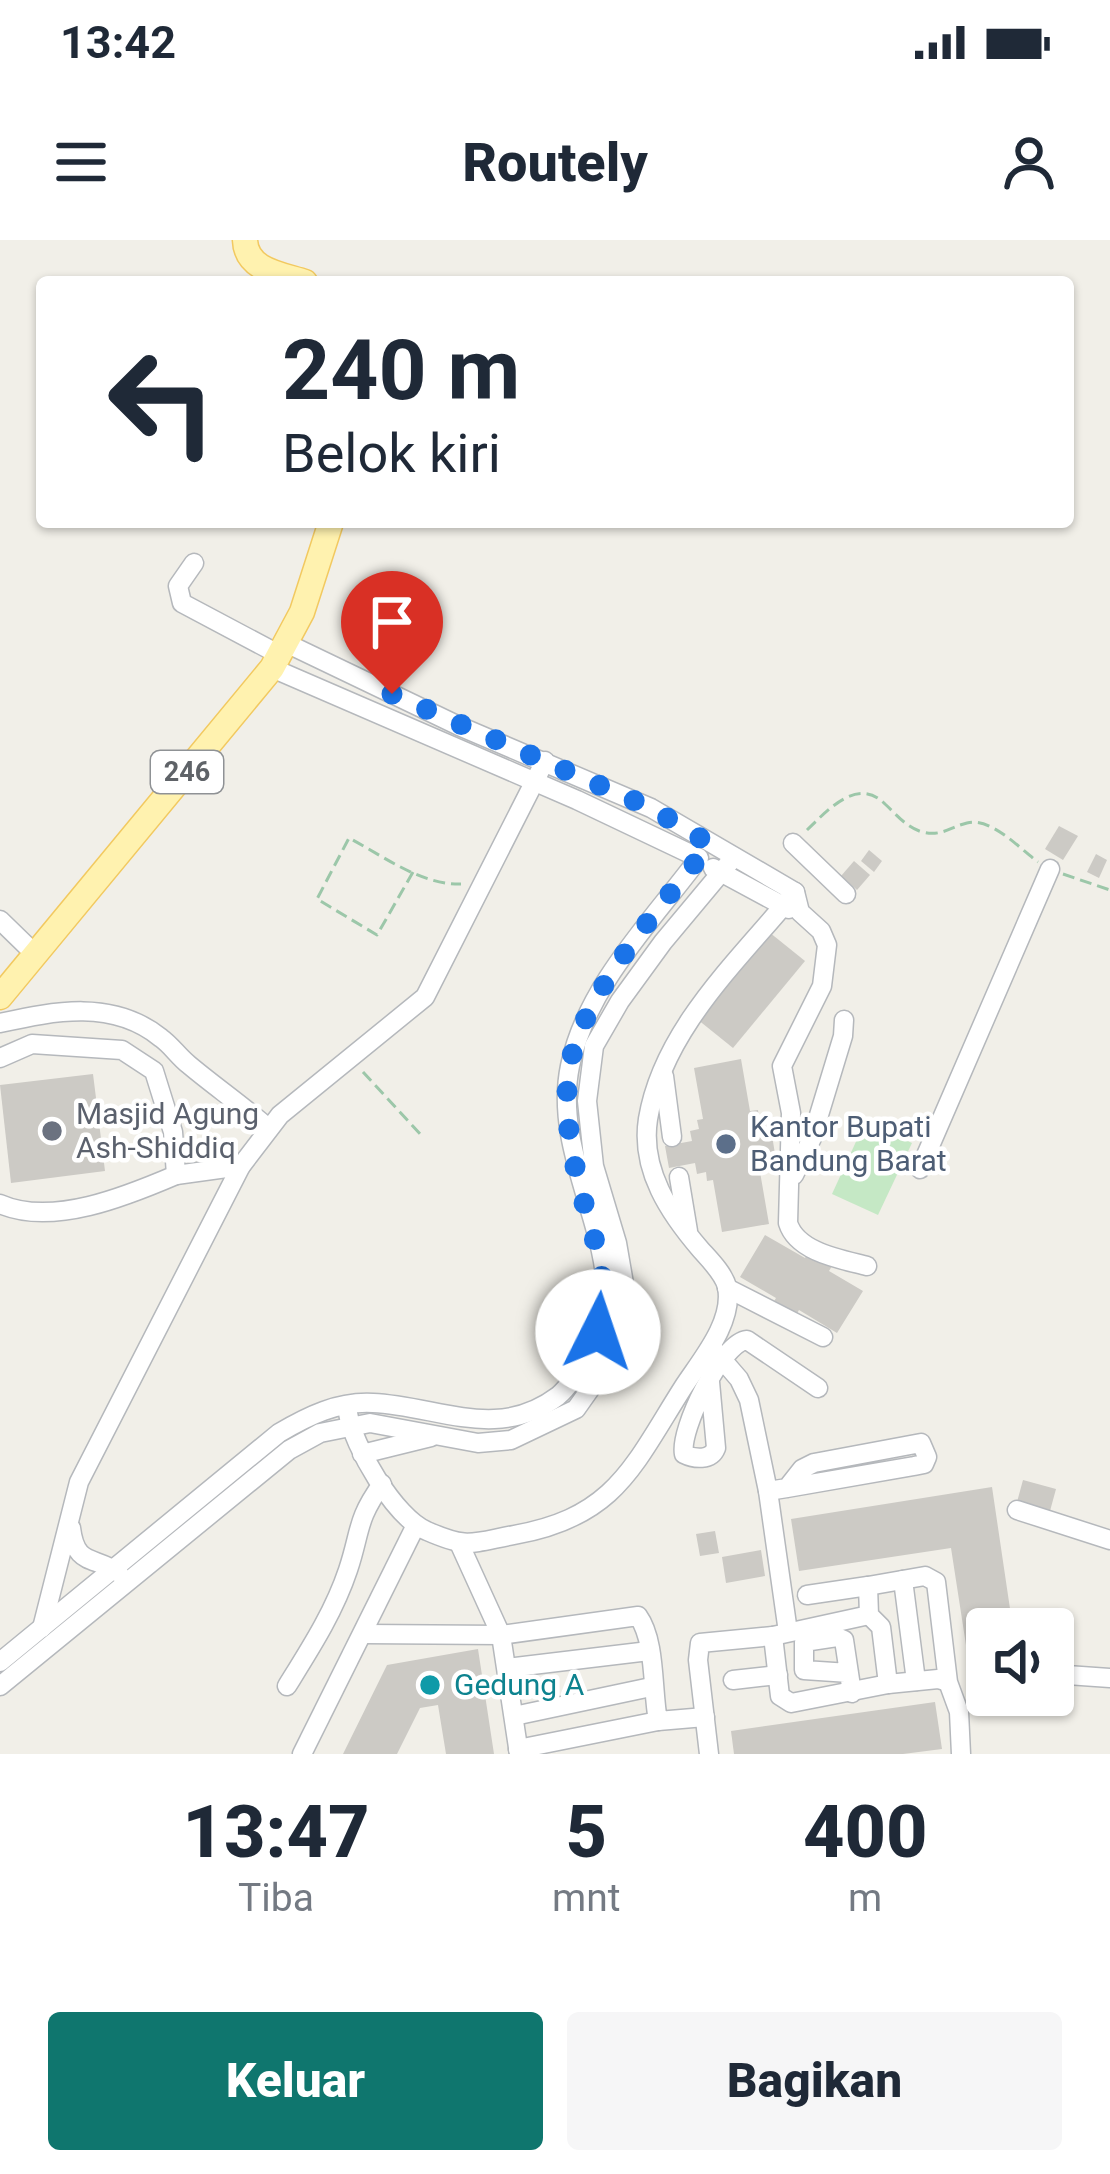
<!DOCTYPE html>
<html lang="id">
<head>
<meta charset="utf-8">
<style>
  :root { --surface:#fff; --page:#f6f6f7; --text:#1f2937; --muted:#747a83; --accent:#0f766e }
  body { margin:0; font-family:Roboto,sans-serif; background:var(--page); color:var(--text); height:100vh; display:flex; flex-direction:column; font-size:45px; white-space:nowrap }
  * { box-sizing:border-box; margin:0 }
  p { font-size:39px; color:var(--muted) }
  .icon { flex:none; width:66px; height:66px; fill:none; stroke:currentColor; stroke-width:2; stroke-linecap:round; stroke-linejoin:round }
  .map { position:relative; height:1514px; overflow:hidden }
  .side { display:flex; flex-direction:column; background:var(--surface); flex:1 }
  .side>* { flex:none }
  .top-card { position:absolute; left:36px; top:36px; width:1038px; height:252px; border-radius:12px; box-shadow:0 3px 9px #0004; background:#fff; color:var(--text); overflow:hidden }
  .tools { position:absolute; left:966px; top:1368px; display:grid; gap:24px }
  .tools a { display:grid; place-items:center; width:108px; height:108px; border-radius:12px; background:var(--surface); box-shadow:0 3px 9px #0004; font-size:60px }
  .pin { position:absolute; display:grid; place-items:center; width:102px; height:102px; color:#fff; margin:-123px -51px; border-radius:50% 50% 50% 0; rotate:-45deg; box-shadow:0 0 12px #0007 }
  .pin .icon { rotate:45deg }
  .me { position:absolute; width:132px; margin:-66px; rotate:4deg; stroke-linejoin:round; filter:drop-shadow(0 0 9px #0008) }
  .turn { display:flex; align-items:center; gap:42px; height:252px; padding:0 48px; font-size:54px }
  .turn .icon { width:156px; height:156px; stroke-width:2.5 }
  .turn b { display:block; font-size:84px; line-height:102px }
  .eta { display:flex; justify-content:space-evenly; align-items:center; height:204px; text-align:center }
  .eta b { font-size:72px; font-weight:800; line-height:84px }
  .action { display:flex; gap:24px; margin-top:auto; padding:24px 48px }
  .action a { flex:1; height:138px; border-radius:12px; background:var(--accent); color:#fff; font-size:48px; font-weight:800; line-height:138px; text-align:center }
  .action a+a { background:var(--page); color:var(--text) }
  .status { display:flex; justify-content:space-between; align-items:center; height:84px; padding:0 60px; background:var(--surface); direction:ltr }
  .status svg { height:33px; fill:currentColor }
  header { display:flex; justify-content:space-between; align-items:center; height:156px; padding:0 48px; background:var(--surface); font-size:54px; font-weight:800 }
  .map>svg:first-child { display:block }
</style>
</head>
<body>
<div class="status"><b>13:42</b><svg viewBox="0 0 49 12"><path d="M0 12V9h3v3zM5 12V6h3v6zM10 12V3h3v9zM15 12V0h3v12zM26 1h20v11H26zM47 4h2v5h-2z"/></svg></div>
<header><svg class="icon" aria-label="menu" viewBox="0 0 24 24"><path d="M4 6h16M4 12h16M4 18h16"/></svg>Routely<svg class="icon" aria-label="person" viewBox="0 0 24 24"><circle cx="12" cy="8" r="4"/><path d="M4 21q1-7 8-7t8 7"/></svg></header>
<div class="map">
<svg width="1110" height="1514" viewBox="0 0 1110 1514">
  <rect width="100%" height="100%" fill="#f1efe8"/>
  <!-- green -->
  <polygon fill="#c5e8c5" points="865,882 912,903 878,975 832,954"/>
  <!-- building -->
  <g fill="#cccac5">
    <polygon points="1059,586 1078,596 1063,620 1045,609"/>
    <polygon points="869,610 882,621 874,632 861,621"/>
    <polygon points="1096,614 1107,620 1099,638 1087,632"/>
    <polygon points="854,621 870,635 857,650 841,636"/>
    <polygon points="769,692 805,721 733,808 697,779"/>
    <polygon points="741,819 750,871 758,870 759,879 769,877 776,920 767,922 768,931 760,932 769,984 722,992 713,940 707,941 706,932 697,934 695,923 669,928 665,906 692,901 690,891 699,889 697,880 703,879 694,828"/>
    <polygon points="93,834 105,931 11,943 0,845"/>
    <polygon points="765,995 805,1018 809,1012 832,1026 829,1031 863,1051 837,1093 799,1070 795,1077 773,1063 776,1058 740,1037"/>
    <polygon points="1023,1240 1056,1249 1050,1271 1017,1262"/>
    <polygon points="992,1247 1013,1389 987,1389 987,1429 970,1431 951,1308 799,1331 791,1279"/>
    <polygon points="715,1291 719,1313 700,1316 696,1294"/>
    <polygon points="761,1310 765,1336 726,1343 722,1317"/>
    <polygon points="478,1409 494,1514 446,1514 438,1465 420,1468 397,1514 343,1514 387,1425"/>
    <polygon points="935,1462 942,1509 903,1514 734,1514 731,1491"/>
  </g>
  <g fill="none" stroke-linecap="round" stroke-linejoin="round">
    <!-- minor casing -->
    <g stroke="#b5b8bc" stroke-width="21">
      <g id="minor">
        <polyline points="194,323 178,346 182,363 280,415"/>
        <path d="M288 404 459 486 651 568 795 652 800 672 821 691 827 705 822 746 782 826 791 873 788 983C797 1012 840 1019 867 1026"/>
        <polyline points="793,603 846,654"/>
        <polyline points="713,628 789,669"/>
        <polyline points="0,680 36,715"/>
        <path d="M0 783C55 771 113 759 161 798 171 805 178 816 188 824 214 846 242 865 268 888"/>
        <path d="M0 818 32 804 122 810 154 831 173 892 176 935C127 956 52 987 0 964"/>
        <polyline points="664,836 672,897"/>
        <polyline points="920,929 1050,629"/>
        <polyline points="176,935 241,926"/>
        <polyline points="794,935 812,898 843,796 844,780"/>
        <polyline points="679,937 688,991"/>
        <polyline points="727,1048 823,1097"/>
        <polyline points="714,1110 739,1139 749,1160 768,1251 788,1392"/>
        <path d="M710 1142 716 1208C711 1221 694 1219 684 1214 679 1190 722 1102 747 1100L818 1148"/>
        <path d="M348 1173C353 1206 395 1278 427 1291 468 1309 471 1303 514 1295 616 1277 633 1226 684 1146 701 1120 734 1082 727 1047 724 1034 710 1020 701 1010 670 974 640 930 648 879 663 789 739 720 795 652"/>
        <polyline points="362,1214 431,1197"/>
        <polyline points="768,1251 787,1248 914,1226 924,1224 927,1217 921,1203 814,1223 802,1229 787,1248"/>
        <polyline points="1017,1270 1110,1300"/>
        <path d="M71 1288C76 1327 93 1315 119 1333"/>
        <polyline points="460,1305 501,1395 519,1514"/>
        <polyline points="903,1340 916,1441"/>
        <polyline points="807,1355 868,1346"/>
        <polyline points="42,1388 79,1242 241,926 280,875 425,757 545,521"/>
        <path d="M364 1394 501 1395 638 1376C656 1401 652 1449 658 1481L705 1477"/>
        <polyline points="773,1396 780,1456 791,1463 888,1444"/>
        <path d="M0 1422 279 1193C308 1176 338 1161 373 1163 439 1166 497 1202 558 1156 571 1145 581 1127 589 1111 596 1096 605 1077 606 1060 609 986 553 908 570 826 586 747 652 681 699 618L577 560 272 428"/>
        <polyline points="507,1428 649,1411"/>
        <polyline points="849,1433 804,1430 804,1402 837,1397 844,1400 852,1453"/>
        <polyline points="1053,1434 1110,1438"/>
        <polyline points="733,1440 778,1435"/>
        <polyline points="948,1442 936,1342 925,1336 868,1346 869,1375 881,1387 888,1444 938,1439 948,1442 959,1472 961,1514"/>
        <polyline points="0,1446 289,1210 320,1193 370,1183 478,1203 511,1200 576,1169 600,1135 618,1098 627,1061 617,1003 594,926 587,861 594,806 620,761 663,702 734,617"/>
        <path d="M287 1446C310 1409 334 1372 348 1330 361 1291 356 1280 382 1244"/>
        <polyline points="514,1476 651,1447"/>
        <polyline points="518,1509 658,1481"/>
        <polyline points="302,1514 415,1287"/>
        <polyline points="709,1514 698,1420 700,1403 773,1396 869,1375"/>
      </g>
    </g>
    <!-- major casing -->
    <g stroke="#f2c960" stroke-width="27">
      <g id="major">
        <path d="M245 0C246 30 280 34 305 42"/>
        <polyline points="0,757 272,428 302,372 331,282"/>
      </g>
    </g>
    <!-- path -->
    <g stroke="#9cc7a9" stroke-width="3" stroke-dasharray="12 6" stroke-linecap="butt">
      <path d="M807 590C827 571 857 536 885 564 897 575 906 587 922 592 941 597 950 587 967 583 991 577 1019 608 1038 622"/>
      <path d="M413 632 377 695 317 659 349 598C385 617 421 645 461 644"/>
      <polyline points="1063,634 1110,650"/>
      <polyline points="363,832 422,896"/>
    </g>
    <!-- minor -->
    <use href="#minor" stroke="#fff" stroke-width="18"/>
    <!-- major -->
    <use href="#major" stroke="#fff2af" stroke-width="24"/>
  </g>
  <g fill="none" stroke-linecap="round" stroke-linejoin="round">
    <!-- route -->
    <path stroke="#1a73e8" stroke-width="21" stroke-dasharray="0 37.8" d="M392 454 651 568 710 604C663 664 581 755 569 829 564 860 569 900 576 931 588 989 613 1031 598 1092"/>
  </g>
  <!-- markers -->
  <circle fill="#6b7280" stroke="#fff" stroke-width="4.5" cx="52" cy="891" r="12"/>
  <circle fill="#5c6f8a" stroke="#fff" stroke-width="4.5" cx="726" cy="904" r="12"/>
  <circle fill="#0f9aa8" stroke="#fff" stroke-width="4.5" cx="430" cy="1445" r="12"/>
  <g text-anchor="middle" stroke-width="9" stroke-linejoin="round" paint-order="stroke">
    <!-- shield labels -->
    <rect fill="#fff" stroke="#8f9295" stroke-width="3" x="151" y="511" width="72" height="42" rx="9"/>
    <g font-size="27" font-weight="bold" fill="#5f6368">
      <text x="187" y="541">246</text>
    </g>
    <!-- worship labels -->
    <g font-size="30" fill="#5b616d" stroke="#fff" text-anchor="start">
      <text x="76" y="884">Masjid Agung<tspan x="76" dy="34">Ash-Shiddiq</tspan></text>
    </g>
    <!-- service labels -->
    <g font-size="30" fill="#4e5e75" stroke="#fff" text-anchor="start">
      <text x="750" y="897">Kantor Bupati<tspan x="750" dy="34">Bandung Barat</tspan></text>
    </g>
    <!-- culture labels -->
    <g font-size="30" fill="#0d838f" stroke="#fff" text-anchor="start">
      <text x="454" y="1455">Gedung A</text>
    </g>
  </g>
</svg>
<div class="tools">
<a><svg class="icon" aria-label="sound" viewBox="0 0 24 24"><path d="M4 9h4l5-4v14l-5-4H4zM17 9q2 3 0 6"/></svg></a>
</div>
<div class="pin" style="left:392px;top:454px;background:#d93025"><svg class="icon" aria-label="arrive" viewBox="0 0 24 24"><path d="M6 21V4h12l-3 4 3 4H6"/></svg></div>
<svg class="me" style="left:598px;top:1092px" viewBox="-20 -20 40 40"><circle r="19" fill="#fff"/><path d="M0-13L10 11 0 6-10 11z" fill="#1a73e8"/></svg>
<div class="top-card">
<div class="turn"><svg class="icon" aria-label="left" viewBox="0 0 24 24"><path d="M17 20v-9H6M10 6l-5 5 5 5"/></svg><div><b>240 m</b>Belok kiri</div></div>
</div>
</div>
<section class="side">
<div class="eta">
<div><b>13:47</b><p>Tiba</p></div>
<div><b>5</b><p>mnt</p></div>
<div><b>400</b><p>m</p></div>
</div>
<div class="action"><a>Keluar</a><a>Bagikan</a></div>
</section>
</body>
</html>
